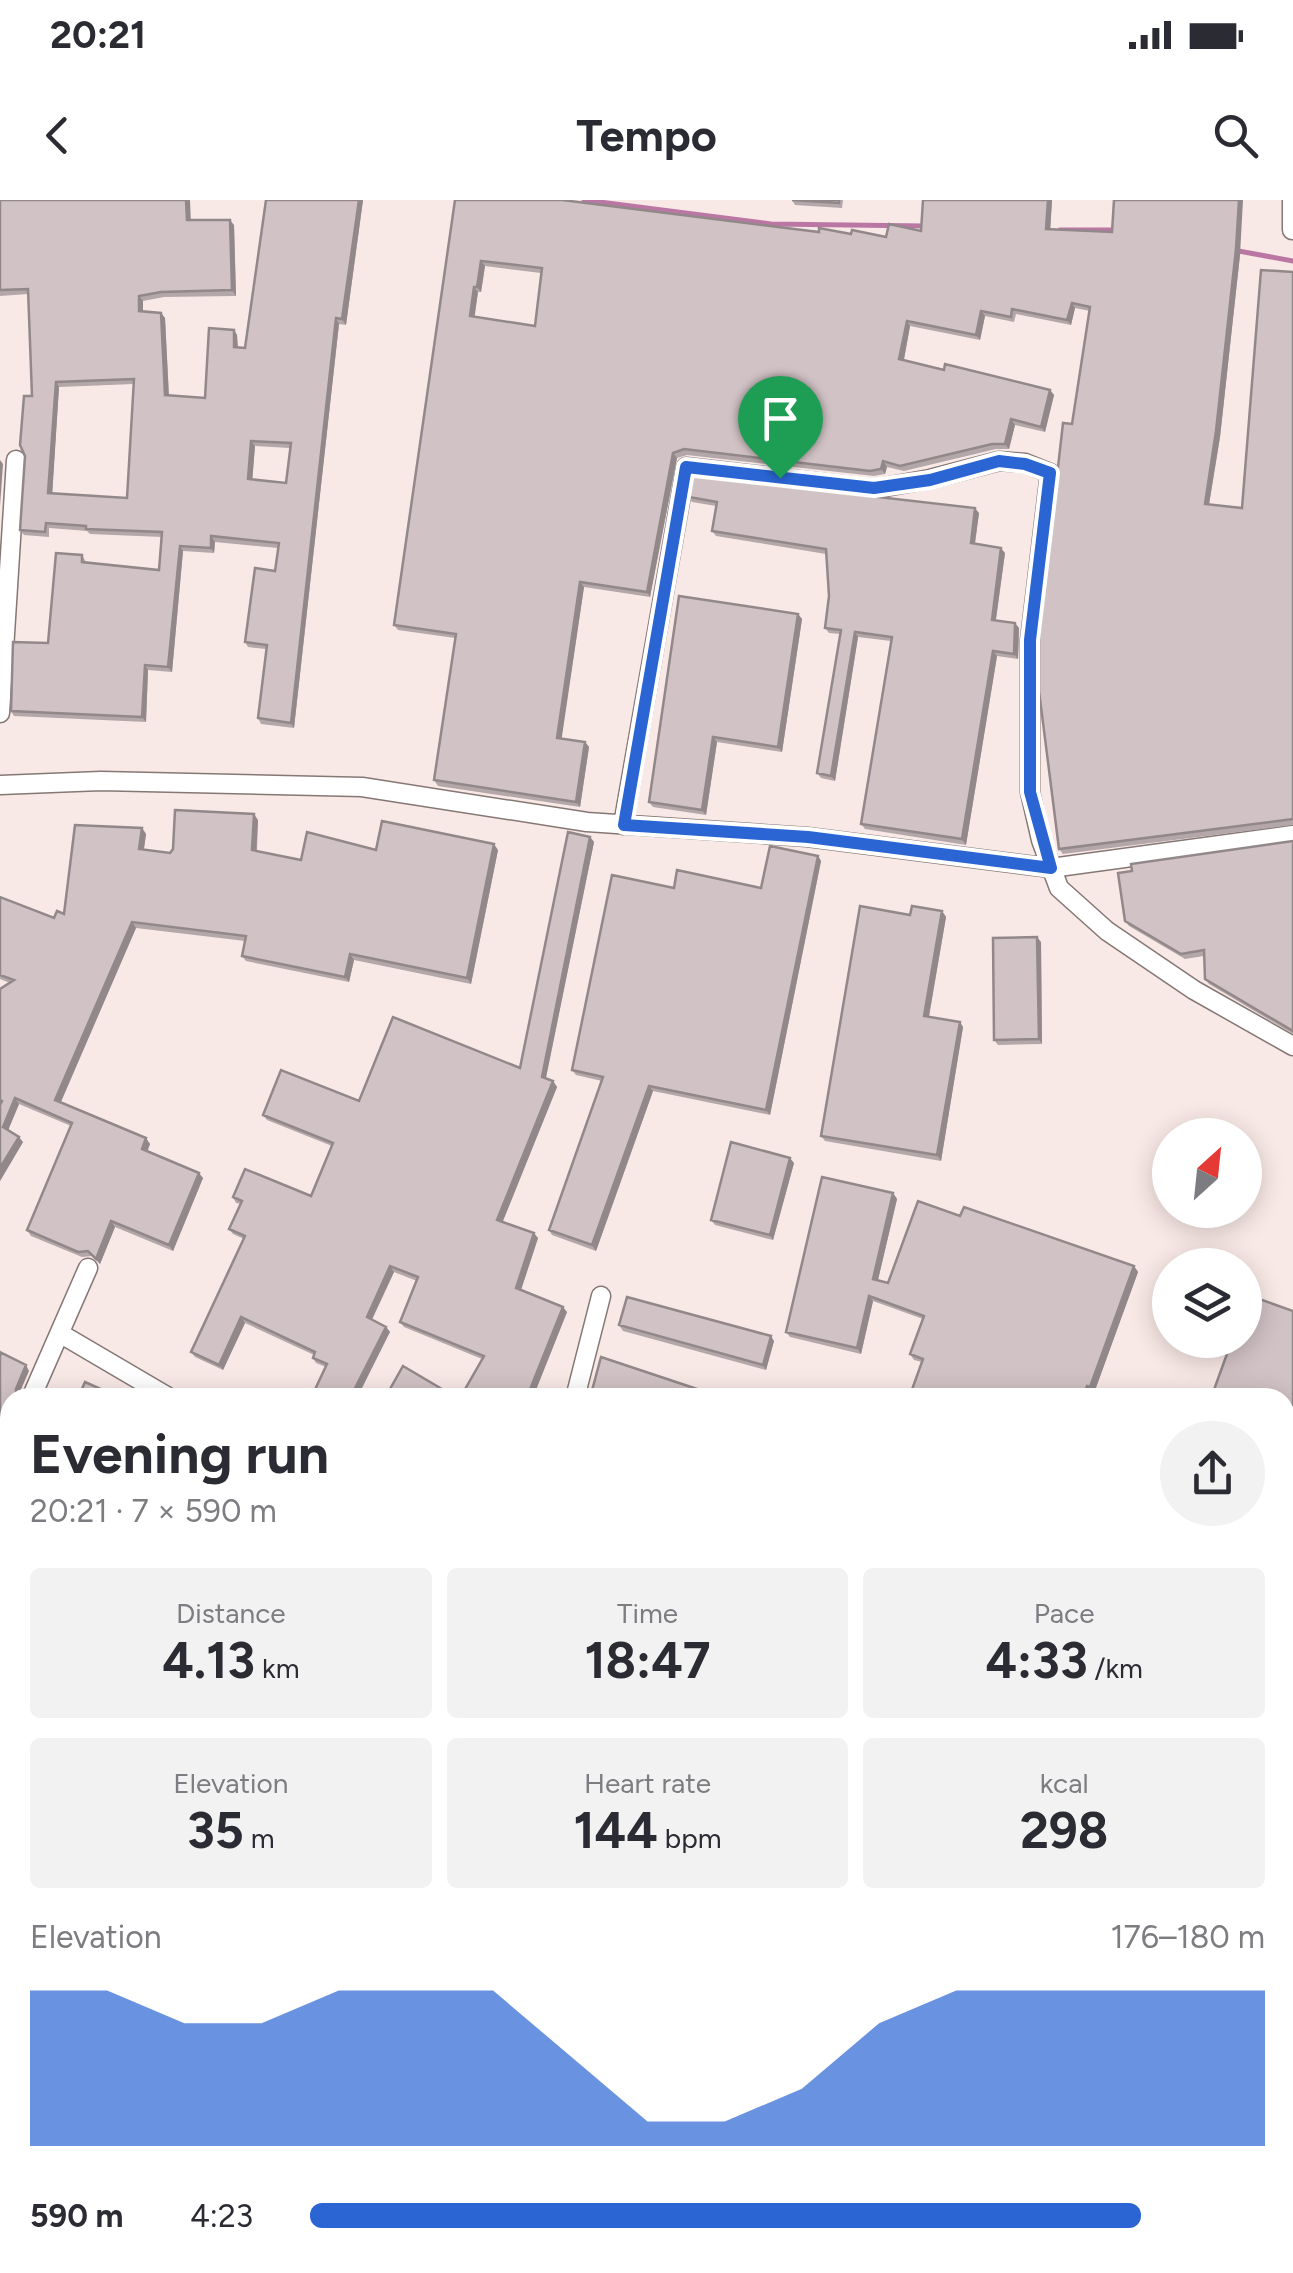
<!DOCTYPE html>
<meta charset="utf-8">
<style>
:root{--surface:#fff;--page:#f2f2f3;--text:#2b2b33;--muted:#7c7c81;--accent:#2a65d3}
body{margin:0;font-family:Figtree,sans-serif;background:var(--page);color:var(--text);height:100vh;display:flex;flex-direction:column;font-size:38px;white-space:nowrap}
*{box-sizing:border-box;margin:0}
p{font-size:32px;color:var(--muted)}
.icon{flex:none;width:55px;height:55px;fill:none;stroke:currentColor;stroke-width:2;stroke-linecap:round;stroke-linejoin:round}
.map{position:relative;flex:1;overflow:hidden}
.drawer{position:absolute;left:0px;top:1188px;width:1295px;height:888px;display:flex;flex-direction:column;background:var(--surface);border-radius:30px 30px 0 0;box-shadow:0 5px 25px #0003}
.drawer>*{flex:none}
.needle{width:65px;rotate:27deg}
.tools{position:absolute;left:1152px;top:918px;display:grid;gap:20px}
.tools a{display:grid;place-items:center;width:110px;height:110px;border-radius:50%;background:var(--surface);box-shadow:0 5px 25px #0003;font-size:50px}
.pin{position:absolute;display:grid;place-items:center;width:85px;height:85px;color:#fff;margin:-102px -42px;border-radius:50% 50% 50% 0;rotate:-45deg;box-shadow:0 0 10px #0007}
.pin .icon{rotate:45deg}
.round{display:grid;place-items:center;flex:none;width:105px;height:105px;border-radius:52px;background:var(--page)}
.summary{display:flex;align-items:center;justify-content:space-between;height:170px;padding:0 30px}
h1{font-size:55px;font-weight:700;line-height:75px}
.figures{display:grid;grid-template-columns:repeat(3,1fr);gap:15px;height:170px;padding:10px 30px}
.figures div{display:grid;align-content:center;border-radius:10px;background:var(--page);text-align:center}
.figures b{font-size:50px;font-weight:700}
.figures small{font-size:28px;font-weight:400}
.figures p{font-size:28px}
.chart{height:280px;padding:20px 30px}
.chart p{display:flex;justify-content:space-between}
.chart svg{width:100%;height:180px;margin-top:10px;fill:var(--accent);opacity:.7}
ul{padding:0 30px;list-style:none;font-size:32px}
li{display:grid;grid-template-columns:160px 120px 1fr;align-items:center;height:75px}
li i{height:25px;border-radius:12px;background:var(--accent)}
.status{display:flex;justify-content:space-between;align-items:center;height:70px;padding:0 50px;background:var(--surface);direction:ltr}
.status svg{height:28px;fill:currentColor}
header{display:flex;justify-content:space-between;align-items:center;height:130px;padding:0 30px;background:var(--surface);font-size:45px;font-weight:700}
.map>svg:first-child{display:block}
</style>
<div class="status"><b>20:21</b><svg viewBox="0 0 49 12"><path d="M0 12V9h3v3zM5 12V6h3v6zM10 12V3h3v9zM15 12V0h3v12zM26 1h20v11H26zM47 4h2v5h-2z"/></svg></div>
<header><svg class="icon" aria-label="back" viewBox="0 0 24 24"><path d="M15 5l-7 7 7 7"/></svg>Tempo<svg class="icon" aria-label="search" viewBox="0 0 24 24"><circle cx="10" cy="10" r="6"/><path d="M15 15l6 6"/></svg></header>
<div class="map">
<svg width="1293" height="2073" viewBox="0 0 1293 2073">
<rect width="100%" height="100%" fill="#f9e9e6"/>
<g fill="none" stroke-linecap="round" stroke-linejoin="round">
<path stroke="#ba77a4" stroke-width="5" d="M584,0L771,24L925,26
M1060,30H1114
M1233,50L1293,61"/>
<g stroke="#857774" stroke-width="21">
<path id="street" d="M1292,0V30
M0,513L16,260
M0,585L101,581L362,587L587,622L807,637L1051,668L1293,635
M623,625L686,267L874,289L930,279L999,261L1025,263L1050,273L1030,440V592L1041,640L1059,688L1107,731L1194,790L1293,846
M61,1134L170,1198
M31,1198L88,1068
M575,1198L601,1096
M0,1264L10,1243
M1285,1567H1293
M0,1737L10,1743
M462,2065L468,2073
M964,2073L967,2065"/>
</g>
<use href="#street" stroke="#fff" stroke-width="18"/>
</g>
<path fill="#b4a7a9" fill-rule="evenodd" d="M0,0H190V20L234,25L236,96L164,97L143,101V111L161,113L165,118L169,195L205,198L234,130L237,135L238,148H245L266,0H363L346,125L339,124L294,528L261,524L258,518L266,449L248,447L245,442L275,371L278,348L215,342L214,353L183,351L172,472L148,470L146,522L14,516L11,511L48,443L82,355L86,362L159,370L162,337L90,334L87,331L49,328V337L24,335L20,330L32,196L28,94L0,96ZM134,184L127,298L52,293L59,187ZM255,246L290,248L286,283L252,279Z
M455,0L819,32L886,37L921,31L1052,0L1050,29L1240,55L1220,237L1209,305L1242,308L1293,72V625L1063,654L1059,649L1072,224L1090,111L1075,108L1071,125L1016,114L1014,122L985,116L980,140L910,126L904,160L944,170L1050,190L1054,195L1045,232L1015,225L1009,249H996L904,271L887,267L885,274L874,276L687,255L677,258L650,397L584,387L561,539L585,542L589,547L580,607L438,586L434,580L455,438L398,430L394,425ZM485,66L541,73L535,126L474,116L478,92H481Z
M792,0H843L842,8L795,5Z
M689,297L979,313L975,344L1005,353L996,420L1019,428L1018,459L997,456L966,645L865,629L861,624L891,441L858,437L835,581L821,578L817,573L840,434L829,433L825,428L829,396L826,354L716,336L712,331L716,306L692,302Z
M798,414L802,419L782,552L717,542L706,615L653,607L649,602Z
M258,620L257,651L301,660L376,650H498L471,784L354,760L349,782L246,761L242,756L245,741L136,728L61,902L150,944L147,951L203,978L173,1051L115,1027L100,1064L92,1056L82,1057L31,1036L27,1030L71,926L19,904L8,930L23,942L0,981V789L10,783L0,779V697L54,718L64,714L142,628L146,634L144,649L170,653Z
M590,637L594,642L546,878L553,881L557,887L502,1022L538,1038L521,1090L567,1112L534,1195L482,1159L404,1127L400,1122L417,1081L394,1072L372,1120L386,1127L390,1132L326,1167L316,1163L313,1158L314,1155L245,1123L223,1170L195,1157L191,1152L244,1039L233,1034L229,1029L241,1004L236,1003L233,997L311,996L332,946L267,920L263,915L359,901L520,868Z
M1293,641V834L1209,784L1205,779L1204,756L1185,759L1129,726L1125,721Z
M818,656L821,661L770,915L653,891L596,1051L552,1035L549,1030L602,881L576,875L572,870L674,688H761Z
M942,711L946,717L929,817L963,827L941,961L825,941L821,936L910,715Z
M1041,742L1042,844L998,845L994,840Z
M794,963L773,1040L715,1025L711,1020Z
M893,993L897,999L878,1080L888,1083L960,1016L1134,1066L1138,1072L1094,1193L1090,1191L1088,1198H909L922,1162L914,1160L910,1154L923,1119L873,1101L861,1154L790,1137L786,1132Z
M619,1125L774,1141L766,1170L623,1131Z
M1207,2065H1285L1293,2073H1223Z"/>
<path fill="#92888a" d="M186,0H190L191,25L187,20Z
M359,0H363L346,125L342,119Z
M1048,0H1052L1050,34L1046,29Z
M1239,0H1243L1240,55L1220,237L1208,310L1205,304Z
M230,20L234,25L236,96L232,90Z
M481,61L485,66L481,92L477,87Z
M474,87L478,92L474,121L470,116Z
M139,96L143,101V116L139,111Z
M1072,103L1075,108L1071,125L1067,120Z
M981,111L985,116L980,140L976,135Z
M161,113L165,118L169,200L165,195Z
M336,118L339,124L294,528L291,523Z
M907,121L910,126L903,164L899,159Z
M234,130L237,135L238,153L234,147Z
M56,182L59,187L52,298L48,293Z
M1050,190L1054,195L1045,232L1041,227Z
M1011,219L1015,225L1009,249L1005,244Z
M251,241L255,246L252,284L248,279Z
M673,253L677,258L650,397L647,392Z
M0,260L3,264L0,306Z
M883,261L887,267L885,274L881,269Z
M975,308L979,313L974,349L971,343Z
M211,336L215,342L214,353L211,348Z
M180,346L183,351L172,472L168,467Z
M1001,348L1005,353L995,425L992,420Z
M580,382L584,387L561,543L557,538Z
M798,414L802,419L782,552L778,547Z
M1015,423L1019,428L1018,459L1014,454Z
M855,432L858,437L835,581L831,576Z
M993,451L997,456L966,645L962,639Z
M145,465L148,470L146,522L142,517Z
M713,537L717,542L706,615L702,610Z
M585,542L589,547L580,607L576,602Z
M254,614L258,620L256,656L252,650Z
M142,628L146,634L143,655L139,649Z
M590,637L594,642L545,882L542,877Z
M494,644L498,650L471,784L467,778Z
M818,656L821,661L770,915L766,910Z
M942,711L946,717L928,821L924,816Z
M132,722L136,728L59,906L55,900Z
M1037,737L1041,742L1042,844L1039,839Z
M350,754L354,760L349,782L345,777Z
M960,822L963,827L941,961L937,955Z
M553,881L557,887L501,1026L497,1020Z
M649,886L653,891L596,1051L592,1045Z
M15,898L19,904L7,933L3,927Z
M19,937L23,942L0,981V968Z
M146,938L150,944L146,955L142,949Z
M790,958L794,963L773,1040L770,1035Z
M199,973L203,978L173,1051L169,1045Z
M893,993L897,999L877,1084L873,1079Z
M111,1021L115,1027L100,1064L96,1059Z
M534,1033L538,1038L520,1093L516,1088Z
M390,1066L394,1072L370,1123L367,1117Z
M1134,1066L1138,1072L1094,1193L1090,1187Z
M869,1096L873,1101L861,1154L857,1148Z
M563,1107L567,1112L533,1197L529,1192Z
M241,1117L245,1123L223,1170L219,1165Z
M386,1127L390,1132L357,1198H350Z
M771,1136L774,1141L766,1170L763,1165Z
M26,1165L29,1171L19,1194L20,1198H16V1189Z
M1087,1186L1090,1191L1088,1198H1082Z
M10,1211V1223L6,1232L2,1226Z
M2,1447L5,1452L0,1464V1450Z
M1293,1585V1598L1285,1618V1604Z
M10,1908V1920L0,1939V1927Z
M137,2065H143L139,2073H132Z
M1196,2065H1202L1199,2073H1194Z"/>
<path fill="#d1c2c5" stroke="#92888a" stroke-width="2.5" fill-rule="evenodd" d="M0,0H186L187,20H230L232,90L161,92L139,96V111L161,113L165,195L205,198L209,128L234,130V147L245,148L266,0H359L342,119L336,118L291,523L258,518L267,445L245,442L255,368L275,371L279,343L211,336V348L180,346L168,467L145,465L142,517L11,511L13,442L48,443L56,353L82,355V362L159,370L162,332L86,329V326L46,323L45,332L20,330L25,256L20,245L24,196H32L28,89L0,90ZM134,179L127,298L48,293L56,182ZM251,241L291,243L286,283L248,279Z
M455,0H562L819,32V28L851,34L852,30L886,37L889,24L921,31L923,0H1048L1046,29L1112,32L1114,0H1239L1236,49L1216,231L1205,304L1242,308L1261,70L1293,72V619L1059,649L1039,491V436L1063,223L1072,224L1090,107L1072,103L1067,120L1012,109L1011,117L981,111L976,135L907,121L899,159L944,170L945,164L1050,190L1041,227L1011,219L1005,244H992L900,266L883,261L881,269L870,271L684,249L673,253L647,392L580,382L557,538L585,542L576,602L434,580L456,434L394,425ZM481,61L542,68L535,126L470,116L474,87H477Z
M792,0H839V3Z
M693,276L975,308L971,343L1001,348L992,420L1015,423L1014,454L993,451L962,639L861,624L892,437L855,432L831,576L817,573L841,430L825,428L829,396L826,349L712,331L717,302L689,297Z
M679,396L798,414L778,547L713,537L702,610L649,602Z
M175,610L254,614L252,650L301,660L307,632L376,650L382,621L494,644L467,778L350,754L345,777L242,756L246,736L132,722L55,900L146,938L142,949L199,973L169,1045L111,1021L96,1059L88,1051L78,1052L27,1030L72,923L15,898L3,927L19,937L0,968V905L2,901L0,900V789L14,780L0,775V697L54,718L57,711L64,714L75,625L142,628L139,649L170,653L173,649Z
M568,632L590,637L542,877L553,881L497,1020L534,1033L516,1088L563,1107L529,1192L538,1198H460L484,1156L400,1122L418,1077L390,1066L367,1117L386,1127L350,1198H311L327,1164L313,1158L315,1152L241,1117L219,1165L191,1152L245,1036L229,1029L242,1001L233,997L245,969L311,996L333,943L263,915L281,870L359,901L393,817L520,868Z
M1293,641V831L1205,779L1204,750L1181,754L1125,721L1118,673L1132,671L1131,664Z
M770,646L818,656L766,910L649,886L592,1045L549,1030L603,877L572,870L612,675L674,688L677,670L761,688Z
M860,706L910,715L912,706L942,711L924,816L960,822L937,955L821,936Z
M1037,737L1039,839L994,840L993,738Z
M731,942L790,958L770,1035L711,1020Z
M822,977L893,993L873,1079L888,1083L918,1001L960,1016L964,1007L1134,1066L1090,1187L1087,1186L1082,1198H909L923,1159L910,1154L924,1116L869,1096L857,1148L786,1132Z
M1248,1095L1293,1111V1545L1285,1543V1198H1211L1232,1140H1245V1104Z
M627,1097L771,1136L763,1165L619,1125Z
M0,1152L26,1165L16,1189V1198H10V1211L0,1228Z
M601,1157L724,1198H590Z
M403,1166L457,1198H385Z
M85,1182L112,1194L110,1198H78Z
M10,1280V1450L2,1447L0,1450V1303Z
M0,1527L10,1532V1653L0,1648Z
M1285,1582L1293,1585L1285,1604Z
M1285,1619L1293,1622V1771L1285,1768Z
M3,1763L10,1767V1908L0,1927V1768Z
M1293,1810V2073H1229L1214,2065H1285V1827Z
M37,2065H137L132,2073H49Z
M204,2065H411L421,2073H199Z
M560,2065H949L950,2073H557Z
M1076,2065H1115L1122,2067V2065H1196L1194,2073H1074Z"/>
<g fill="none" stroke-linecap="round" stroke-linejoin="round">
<g stroke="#fff" stroke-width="20">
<path id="route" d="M999,261L1025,264L1050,273L1030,440V592L1051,668L808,637L624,625L686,267L874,288L930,280Z"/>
</g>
<use href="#route" stroke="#2a65d3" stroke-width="12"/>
</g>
</svg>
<div class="tools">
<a><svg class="needle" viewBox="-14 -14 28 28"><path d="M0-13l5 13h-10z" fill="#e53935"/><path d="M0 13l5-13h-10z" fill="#7c7c81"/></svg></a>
<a><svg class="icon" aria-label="layers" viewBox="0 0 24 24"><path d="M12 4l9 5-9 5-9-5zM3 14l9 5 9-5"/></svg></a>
</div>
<div class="pin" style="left:780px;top:278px;background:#1e9e55"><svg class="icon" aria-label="arrive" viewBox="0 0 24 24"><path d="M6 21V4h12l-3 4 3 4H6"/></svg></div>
<section class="drawer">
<div class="summary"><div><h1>Evening run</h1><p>20:21 · 7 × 590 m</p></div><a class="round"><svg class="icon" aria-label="share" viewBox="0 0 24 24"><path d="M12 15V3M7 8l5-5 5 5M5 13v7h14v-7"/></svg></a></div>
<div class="figures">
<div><p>Distance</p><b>4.13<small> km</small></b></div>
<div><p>Time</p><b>18:47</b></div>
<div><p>Pace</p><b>4:33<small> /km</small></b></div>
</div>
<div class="figures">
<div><p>Elevation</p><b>35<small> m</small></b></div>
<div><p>Heart rate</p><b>144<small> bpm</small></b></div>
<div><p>kcal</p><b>298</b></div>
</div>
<div class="chart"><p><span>Elevation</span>176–180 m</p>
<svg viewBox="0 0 160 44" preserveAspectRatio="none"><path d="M0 44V6L10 6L20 14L30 14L40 6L50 6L60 6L70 22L80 38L90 38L100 30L110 14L120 6L130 6L140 6L150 6L160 6V44z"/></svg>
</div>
<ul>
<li><b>590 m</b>4:23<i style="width:87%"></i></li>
</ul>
</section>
</div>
